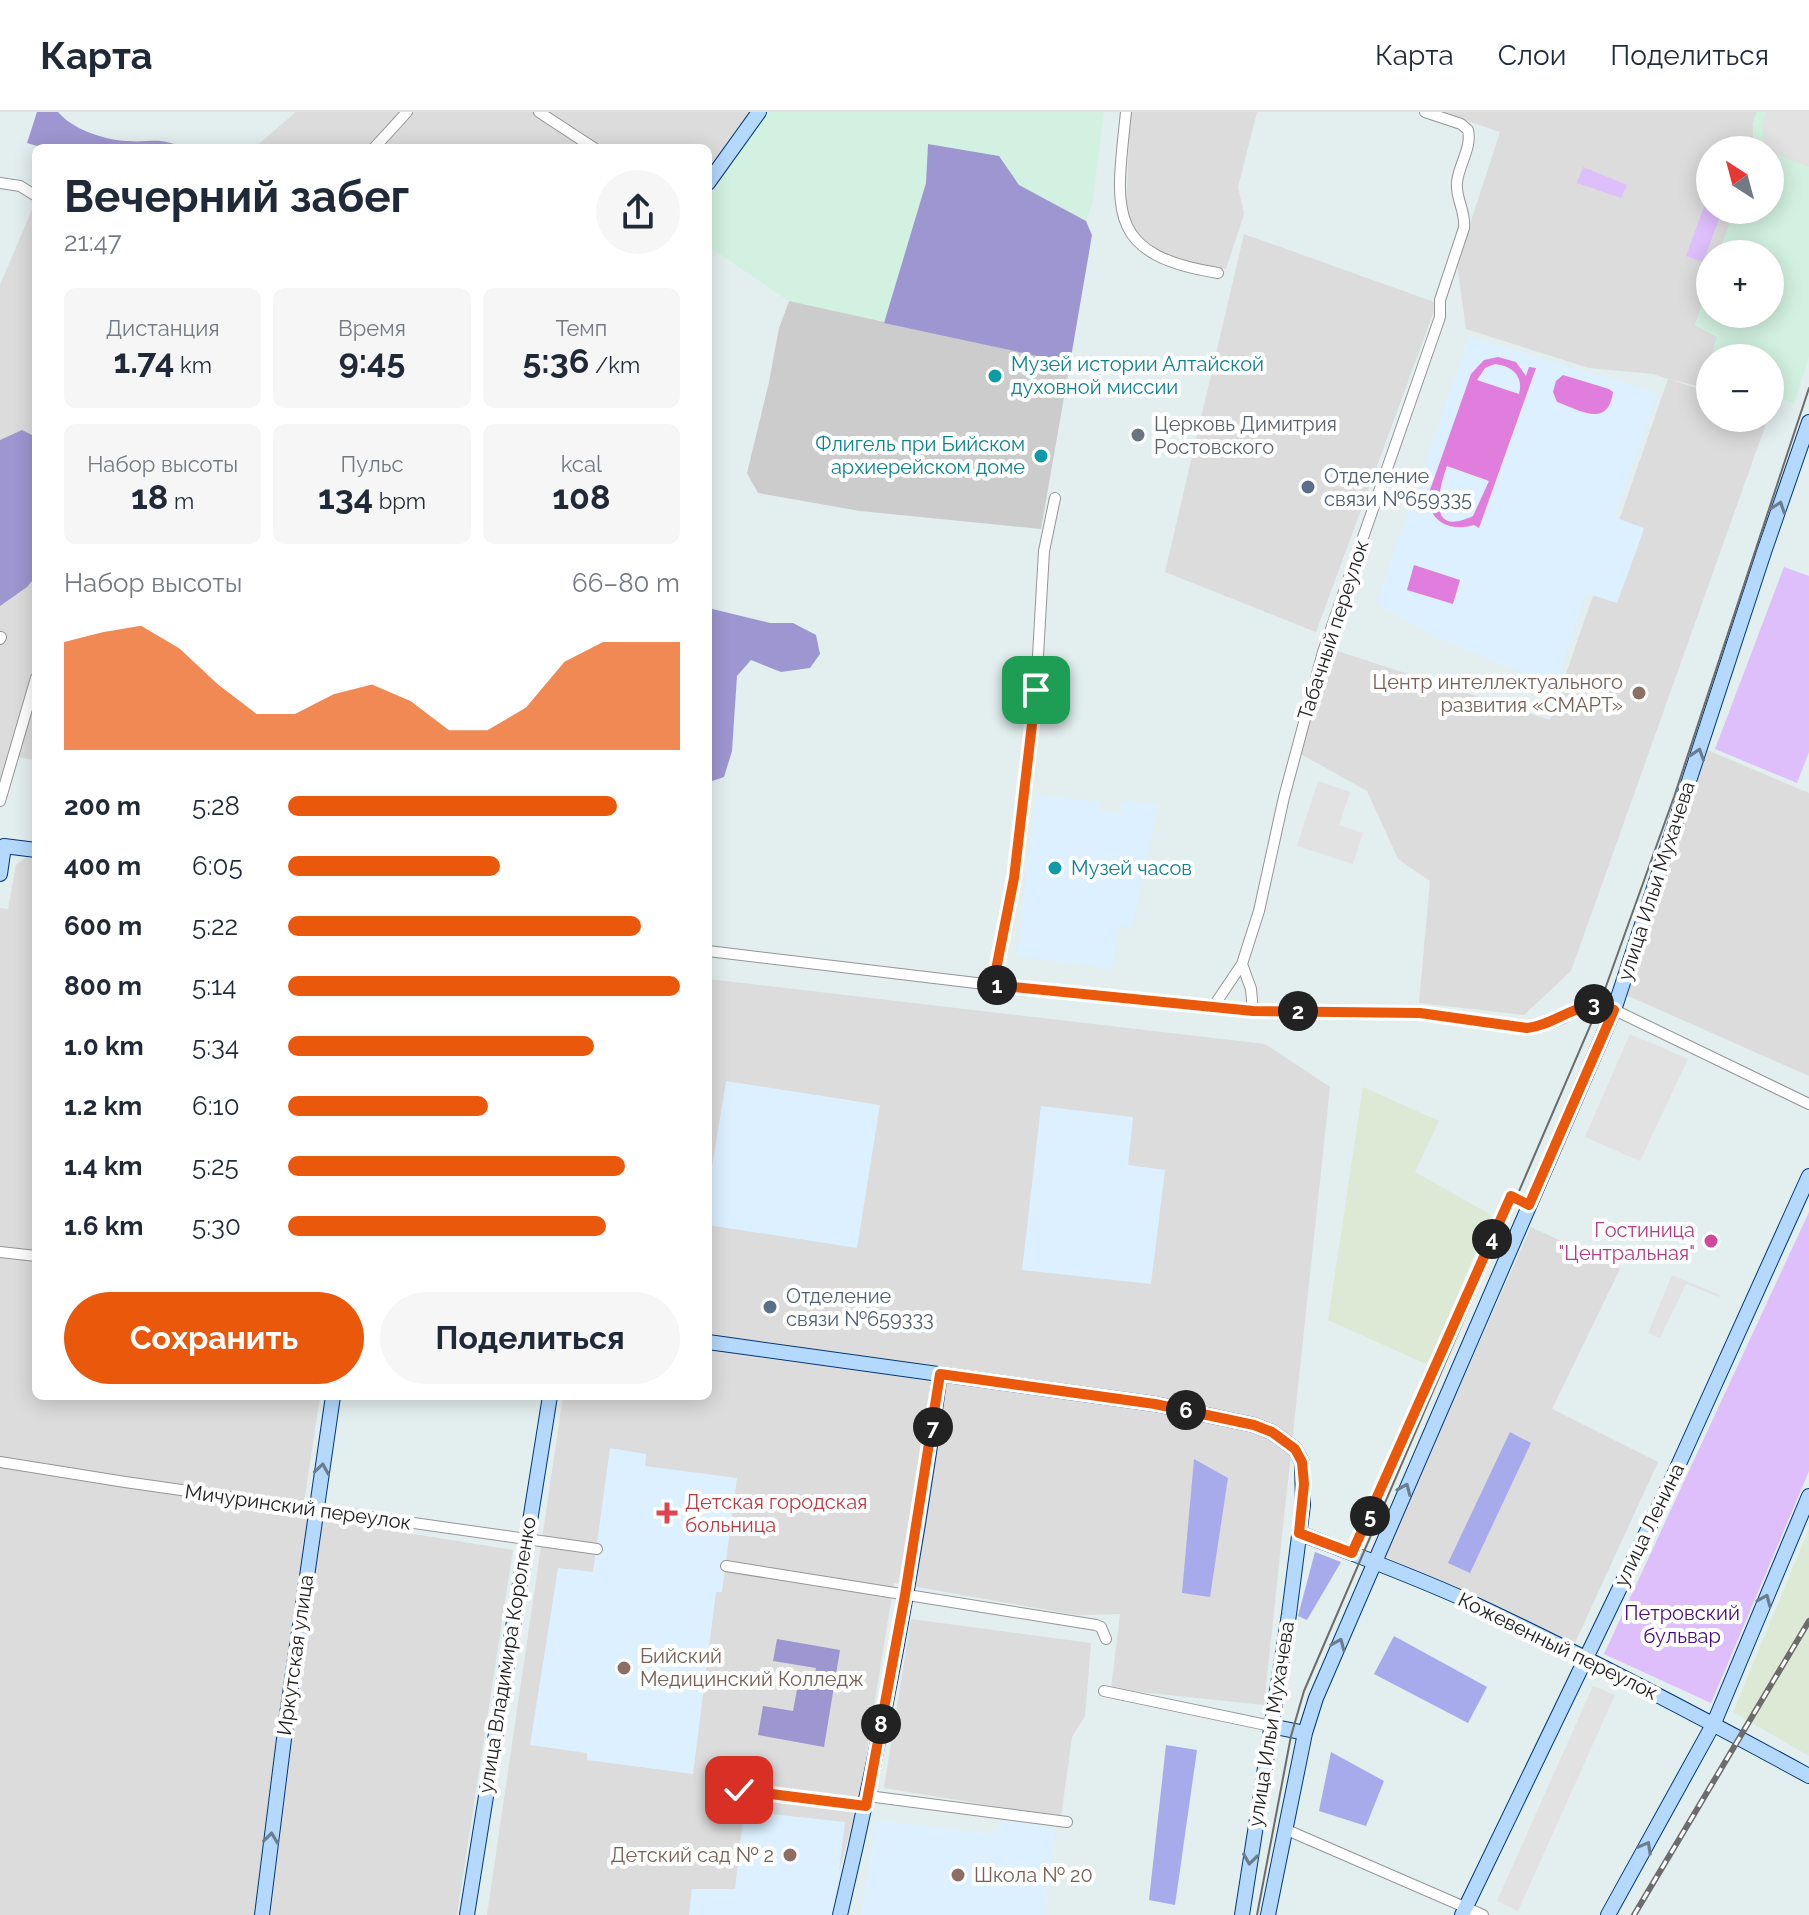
<!DOCTYPE html>
<html lang="ru">
<meta charset="utf-8">
<style>
:root{--surface:#fff;--page:#f6f6f7;--text:#1f2937;--muted:#747a83;--line:#e0e1e3;--accent:#ea580c}
body{margin:0;font-family:Raleway,sans-serif;background:var(--page);color:var(--text);height:100vh;display:flex;flex-direction:column;font-size:30px;white-space:nowrap}
*{box-sizing:border-box;margin:0}
p{font-size:26px;color:var(--muted)}
.icon{flex:none;width:44px;height:44px;fill:none;stroke:currentColor;stroke-width:2;stroke-linecap:round;stroke-linejoin:round}
.map{position:relative;flex:1;overflow:hidden}
.details{position:absolute;left:32px;top:32px;width:680px;height:1256px;display:flex;flex-direction:column;background:var(--surface);border-radius:12px;box-shadow:0 4px 20px #0003}
.details>*{flex:none}
.needle{width:52px;rotate:324deg}
.controls{position:absolute;left:1696px;top:24px;display:grid;gap:16px}
.controls a{display:grid;place-items:center;width:88px;height:88px;border-radius:50%;background:var(--surface);box-shadow:0 4px 20px #0003;font-size:40px}
.pin{position:absolute;display:grid;place-items:center;width:68px;height:68px;color:#fff;margin:-34px;border-radius:16px;box-shadow:0 4px 12px #0006}
.km{position:absolute;width:40px;height:40px;margin:-20px;border-radius:50%;background:#222;color:#fff;font-size:22px;line-height:40px;text-align:center}
.round{display:grid;place-items:center;flex:none;width:84px;height:84px;border-radius:42px;background:var(--page)}
.overview{display:flex;align-items:center;justify-content:space-between;height:136px;padding:0 32px}
h1{font-size:44px;font-weight:700;line-height:60px}
.stats{display:grid;grid-template-columns:repeat(3,1fr);gap:12px;height:136px;padding:8px 32px}
.stats div{display:grid;align-content:center;border-radius:12px;background:var(--page);text-align:center}
.stats b{font-size:34px;font-weight:700}
.stats small{font-size:22px;font-weight:400}
.stats p{font-size:22px}
.chart{height:224px;padding:16px 32px}
.chart p{display:flex;justify-content:space-between}
.chart svg{width:100%;height:144px;margin-top:8px;fill:var(--accent);opacity:.7}
.action{display:flex;gap:16px;margin-top:auto;padding:16px 32px}
.action a{flex:1;height:92px;border-radius:48px;background:var(--accent);color:#fff;font-size:32px;font-weight:700;line-height:92px;text-align:center}
.action a+a{background:var(--page);color:var(--text)}
ul{padding:0 32px;list-style:none;font-size:26px}
li{display:grid;grid-template-columns:128px 96px 1fr;align-items:center;height:60px}
li i{height:20px;border-radius:10px;background:var(--accent)}
header{display:flex;align-items:center;gap:48px;box-sizing:border-box;height:112px;padding:0 40px;background:var(--surface);border-bottom:2px solid var(--line)}
header strong{font-size:38px}
nav{display:flex;gap:44px;margin-inline-start:auto;font-size:28px}
.map>svg:first-child{display:block}
</style>
<header>
<strong>Карта</strong>
<nav><a>Карта</a><a>Слои</a><a>Поделиться</a></nav>
</header>
<div class="map">
<svg width="1809" height="1803" viewBox="0 0 1809 1803">
<rect width="100%" height="100%" fill="#e3eeef"/>
<path fill="#dbdcdb" d="M296,0H750L708,59V36H254Z
M1130,0H1257L1238,75L1244,102L1226,157L1180,151L1138,130L1126,101Z
M1442,0H1757L1753,12V38H1710V98H1734L1719,142H1710V168L1695,213L1717,225L1702,275L1669,267L1710,281V306H1768L1571,859L1524,903L1419,891L1430,769L1398,747L1367,679L1299,641L1328,536L1550,608L1668,267L1653,262L1589,256L1466,217L1457,152L1500,20Z
M36,88V325L22,318L0,328V173Z
M1244,122L1437,191L1316,520L1165,460Z
M36,442V648L11,644L0,678V476Z
M1705,637L1809,681V964L1626,883Z
M29,743L36,744V1284H320L302,1404L513,1438L457,1803H0V796L8,797L16,753Z
M708,867L1265,932L1330,975L1264,1593L1111,1577L1120,1502L1076,1503L894,1471L859,1687L827,1803H487L563,1284H708Z
M1531,1115L1620,1157L1552,1297L1658,1350L1574,1533L1384,1444Z
M911,1507L1091,1531L1085,1604L1072,1625L1061,1705L884,1676Z"/>
<path fill="#d2f1e0" d="M768,0H1104L1092,92L1086,109L1019,73L999,44L928,32L926,71L884,211L789,189L708,134V87Z
M1757,0H1809V245L1794,292L1770,281V246H1711L1717,225L1695,213L1710,168V202H1770V142H1719L1734,98H1770V38H1753V12Z"/>
<path fill="#dce9d5" d="M1363,975L1439,1009L1415,1060L1491,1103L1428,1253L1328,1208Z
M1809,1417V1644L1733,1600Z"/>
<path fill="#dcf0ff" d="M1469,225L1658,281L1614,405L1644,416L1639,431L1617,491L1586,481L1555,574L1440,527L1376,492Z
M1036,683L1100,690V699L1120,702L1122,689L1158,693L1132,815L1118,814L1112,857L1017,844Z
M726,969L880,993L857,1136L708,1113V1079Z
M1041,994L1133,1005L1128,1053L1165,1058L1151,1172L1022,1158Z
M610,1336L646,1342L645,1354L737,1366L722,1480H716L693,1662L587,1648V1641L530,1633L558,1456L593,1460Z
M744,1699L845,1710L834,1803H689L692,1777H735Z
M876,1708L993,1722L1005,1708L1056,1715L1043,1803H861Z"/>
<path fill="#ccc" d="M789,189L1070,251L1041,417L860,399L758,381L747,361L769,270L779,216Z"/>
<path fill="#a7abec" d="M1510,1320L1531,1331L1470,1461L1448,1451Z
M1194,1347L1228,1366L1210,1485L1182,1481Z
M1315,1440L1341,1450L1307,1508L1298,1504Z
M1394,1524L1487,1575L1468,1611L1374,1562Z
M1166,1633L1197,1638L1175,1793L1149,1788Z
M1331,1640L1384,1669L1366,1714L1319,1699Z"/>
<path fill="#9e96d0" d="M37,0H58C72,17 104,28 127,29C151,31 159,24 183,36H44L27,31Z
M928,32L999,44L1019,73L1086,109L1092,123L1070,251L884,211L926,71Z
M22,318L36,325V464L27,475L0,494V328Z
M708,496L770,511H793L816,523L820,542L810,556L781,560L751,548L737,564L732,639L724,665L709,670Z
M777,1527L840,1538L824,1635L758,1623L763,1594L793,1599L798,1572L813,1573L816,1556L773,1549Z"/>
<path fill="#debefb" d="M1583,55L1627,73L1621,86L1577,71Z
M1705,92L1710,94V98L1722,99L1703,150L1686,144Z
M1784,455L1809,464V640L1797,671L1715,637Z
M1809,1100V1359L1711,1591L1604,1542Z"/>
<path fill="#e17edd" fill-rule="evenodd" d="M1498,245L1516,250L1526,264L1529,255L1536,256L1479,416L1474,413C1448,421 1424,407 1430,378L1471,262L1484,248ZM1495,252C1512,254 1524,264 1519,282L1477,268L1485,256ZM1447,354L1489,369L1473,404C1427,426 1438,379 1447,354Z
M1563,263L1609,277L1613,280C1608,317 1580,298 1557,290L1553,280L1556,269Z
M1414,453L1460,468L1453,492L1407,478Z"/>
<path fill="#e2e2e2" d="M1766,0H1809V55L1765,38L1762,12Z
M1318,669L1350,680L1339,713L1363,721L1353,752L1297,734Z
M1630,922L1688,947L1640,1049L1585,1025Z
M1672,1163L1720,1183L1719,1185L1686,1172L1660,1226L1648,1221Z
M1593,1574L1615,1583L1518,1799L1497,1789Z"/>
<g fill="none" stroke-linecap="round" stroke-linejoin="round">
<g stroke="#959595" stroke-width="12">
<path id="street" d="M539,0L594,36
M1126,0C1116,97 1104,143 1218,161
M374,36L407,0
M0,71L20,74L36,84
M0,527L1,525
M0,689L36,566
M708,839L993,873L1253,899L1420,901L1527,916L1541,915L1563,906L1579,895L1600,891L1809,992
M1242,852L1259,799L1284,685L1323,540L1440,205V188L1464,116C1466,99 1455,86 1457,70C1459,52 1472,36 1468,18L1461,12L1425,0
M993,873L1014,766L1036,578L1044,439L1055,386
M1213,895L1242,852L1251,877L1253,899
M0,1140L36,1144
M0,1350L125,1370L597,1437
M1352,1441L1511,1084L1529,1093
M726,1454L1096,1513L1101,1515L1106,1527
M1104,1579L1271,1614
M739,1678L866,1694
M868,1684L1067,1710
M1287,1718L1483,1803"/>
</g>
<g stroke="#013779" stroke-width="16">
<path id="secondary" d="M708,71L759,0
M0,762L4,734L36,738
M708,1230L1155,1292L1254,1313L1272,1320L1295,1337L1302,1350L1303,1393L1289,1502L1242,1803
M1299,1421C1356,1443 1413,1464 1468,1489C1584,1543 1697,1603 1809,1664
M1271,1614L1305,1621
M262,1803L287,1603L333,1284
M467,1803L550,1284
M840,1803C882,1625 916,1444 940,1262
M1268,1803L1305,1621L1316,1586L1614,898L1764,440L1809,310
M1462,1803L1668,1376L1809,1064
M1608,1803L1714,1611L1809,1384"/>
</g>
<use href="#street" stroke="#fff" stroke-width="10"/>
<use href="#secondary" stroke="#b5d9fc" stroke-width="14"/>
<path stroke="#6c6c6c" stroke-width="2" d="M1257,1803L1291,1624L1304,1579L1600,891L1674,685L1809,276"/>
<g stroke="#6c6c6c" stroke-width="6">
<path id="rail" d="M1634,1803L1809,1509"/>
</g>
<use href="#rail" stroke="#fff" stroke-width="3" stroke-dasharray="9" stroke-linecap="butt"/>
</g>
<defs><path id="oneway-chevron" d="M-2-3.5L2.5 0L-2 3.5" fill="none" stroke-width="1.6" stroke-linecap="round" stroke-linejoin="round" transform="scale(2)"/></defs>
<g stroke="#6a7c8d">
<use href="#oneway-chevron" transform="translate(1779 395) rotate(-71)"/>
<use href="#oneway-chevron" transform="translate(1698 642) rotate(-72)"/>
<use href="#oneway-chevron" transform="translate(322 1357) rotate(-81)"/>
<use href="#oneway-chevron" transform="translate(1405 1377) rotate(-67)"/>
<use href="#oneway-chevron" transform="translate(1765 1488) rotate(-67)"/>
<use href="#oneway-chevron" transform="translate(1339 1532) rotate(-67)"/>
<use href="#oneway-chevron" transform="translate(271 1726) rotate(-83)"/>
<use href="#oneway-chevron" transform="translate(1646 1735) rotate(-61)"/>
<use href="#oneway-chevron" transform="translate(1250 1747) rotate(98)"/>
</g>
<g fill="none" stroke-linecap="round" stroke-linejoin="round">
<g stroke="#fff" stroke-width="16">
<path id="route" d="M739,1678L866,1694L905,1483L940,1262L1155,1292L1254,1313L1272,1320L1295,1337L1302,1350L1304,1372L1299,1421L1352,1441L1511,1084L1529,1093L1614,898C1582,882 1559,913 1527,916L1420,901L1253,899L993,873L1014,766L1036,578"/>
</g>
<use href="#route" stroke="#ea580c" stroke-width="10"/>
</g>
<g fill="#0f9aa8" stroke="#fff" stroke-width="3">
<circle cx="995" cy="264" r="8"/>
<circle cx="1041" cy="344" r="8"/>
<circle cx="1055" cy="756" r="8"/>
</g>
<circle fill="#6b7280" stroke="#fff" stroke-width="3" cx="1138" cy="323" r="8"/>
<g fill="#5c6f8a" stroke="#fff" stroke-width="3">
<circle cx="1308" cy="375" r="8"/>
<circle cx="770" cy="1195" r="8"/>
</g>
<g fill="#8d6e63" stroke="#fff" stroke-width="3">
<circle cx="1639" cy="581" r="8"/>
<circle cx="624" cy="1556" r="8"/>
<circle cx="790" cy="1743" r="8"/>
<circle cx="958" cy="1763" r="8"/>
</g>
<circle fill="#d1479c" stroke="#fff" stroke-width="3" cx="1711" cy="1129" r="8"/>
<path fill="#e0444e" stroke="#fff" stroke-width="3" d="M663 1389h8v8h8v8h-8v8h-8v-8h-8v-8h8z"/>
<g text-anchor="middle" dominant-baseline="central" stroke-width="8" stroke-linejoin="round" paint-order="stroke">
<g font-size="20" fill="#0d838f" stroke="#fff" text-anchor="start">
<text x="1011" y="252">Музей истории Алтайской<tspan x="1011" dy="23">духовной миссии</tspan></text>
<text x="1025" y="332" text-anchor="end">Флигель при Бийском<tspan x="1025" dy="23">архиерейском доме</tspan></text>
<text x="1071" y="756">Музей часов</text>
</g>
<g font-size="20" fill="#5b616d" stroke="#fff" text-anchor="start">
<text x="1154" y="312">Церковь Димитрия<tspan x="1154" dy="23">Ростовского</tspan></text>
</g>
<g font-size="20" fill="#4e5e75" stroke="#fff" text-anchor="start">
<text x="1324" y="364">Отделение<tspan x="1324" dy="23">связи №659335</tspan></text>
<text x="786" y="1184">Отделение<tspan x="786" dy="23">связи №659333</tspan></text>
</g>
<g font-size="20" fill="#1e1e1e" stroke="#fff">
<text transform="translate(1333 518) rotate(-72)">Табачный переулок</text>
<text transform="translate(1656 769) rotate(-72)">улица Ильи Мухачева</text>
<text transform="translate(298 1395) rotate(8)">Мичуринский переулок</text>
<text transform="translate(1649 1413) rotate(-64)">улица Ленина</text>
<text transform="translate(1558 1534) rotate(26)">Кожевенный переулок</text>
<text transform="translate(295 1543) rotate(-82)">Иркутская улица</text>
<text transform="translate(507 1543) rotate(-81)">улица Владимира Короленко</text>
<text transform="translate(1271 1612) rotate(-81)">улица Ильи Мухачева</text>
</g>
<g font-size="20" fill="#785e54" stroke="#fff" text-anchor="end">
<text x="1623" y="570">Центр интеллектуального<tspan x="1623" dy="23">развития «СМАРТ»</tspan></text>
<text x="640" y="1544" text-anchor="start">Бийский<tspan x="640" dy="23">Медицинский Колледж</tspan></text>
<text x="774" y="1743">Детский сад № 2</text>
<text x="974" y="1763" text-anchor="start">Школа № 20</text>
</g>
<g font-size="20" fill="#b23c85" stroke="#fff" text-anchor="end">
<text x="1695" y="1118">Гостиница<tspan x="1695" dy="23">"Центральная"</tspan></text>
</g>
<g font-size="20" fill="#be3a42" stroke="#fff" text-anchor="start">
<text x="685" y="1390">Детская городская<tspan x="685" dy="23">больница</tspan></text>
</g>
<g font-size="20" fill="#460780" stroke="#fff">
<text x="1682" y="1501">Петровский<tspan x="1682" dy="23">бульвар</tspan></text>
</g>
</g>
</svg>
<div class="controls">
<a><svg class="needle" viewBox="-14 -14 28 28"><path d="M0-13l5 13h-10z" fill="#e53935"/><path d="M0 13l5-13h-10z" fill="#747a83"/></svg></a>
<a>+</a>
<a>−</a>
</div>
<div class="pin" style="left:1036px;top:578px;background:#1e9e55"><svg class="icon" aria-label="arrive" viewBox="0 0 24 24"><path d="M6 21V4h12l-3 4 3 4H6"/></svg></div>
<div class="pin" style="left:739px;top:1678px;background:#d93025"><svg class="icon" aria-label="check" viewBox="0 0 24 24"><path d="M5 12l5 5 9-10"/></svg></div>
<b class="km" style="left:997px;top:873px">1</b>
<b class="km" style="left:1298px;top:899px">2</b>
<b class="km" style="left:1594px;top:892px">3</b>
<b class="km" style="left:1492px;top:1127px">4</b>
<b class="km" style="left:1370px;top:1404px">5</b>
<b class="km" style="left:1186px;top:1298px">6</b>
<b class="km" style="left:933px;top:1315px">7</b>
<b class="km" style="left:881px;top:1612px">8</b>
<section class="details">
<div class="overview"><div><h1>Вечерний забег</h1><p>21:47</p></div><a class="round"><svg class="icon" aria-label="share" viewBox="0 0 24 24"><path d="M12 15V3M7 8l5-5 5 5M5 13v7h14v-7"/></svg></a></div>
<div class="stats">
<div><p>Дистанция</p><b>1.74<small> km</small></b></div>
<div><p>Время</p><b>9:45</b></div>
<div><p>Темп</p><b>5:36<small> /km</small></b></div>
</div>
<div class="stats">
<div><p>Набор высоты</p><b>18<small> m</small></b></div>
<div><p>Пульс</p><b>134<small> bpm</small></b></div>
<div><p>kcal</p><b>108</b></div>
</div>
<div class="chart"><p><span>Набор высоты</span>66–80 m</p>
<svg viewBox="0 0 160 44" preserveAspectRatio="none"><path d="M0 44V11L10 8L20 6L30 13L40 24L50 33L60 33L70 27L80 24L90 29L100 38L110 38L120 31L130 17L140 11L150 11L160 11V44z"/></svg>
</div>
<ul>
<li><b>200 m</b>5:28<i style="width:84%"></i></li>
<li><b>400 m</b>6:05<i style="width:54%"></i></li>
<li><b>600 m</b>5:22<i style="width:90%"></i></li>
<li><b>800 m</b>5:14<i style="width:100%"></i></li>
<li><b>1.0 km</b>5:34<i style="width:78%"></i></li>
<li><b>1.2 km</b>6:10<i style="width:51%"></i></li>
<li><b>1.4 km</b>5:25<i style="width:86%"></i></li>
<li><b>1.6 km</b>5:30<i style="width:81%"></i></li>
</ul>
<div class="action"><a>Сохранить</a><a>Поделиться</a></div>
</section>
</div>
